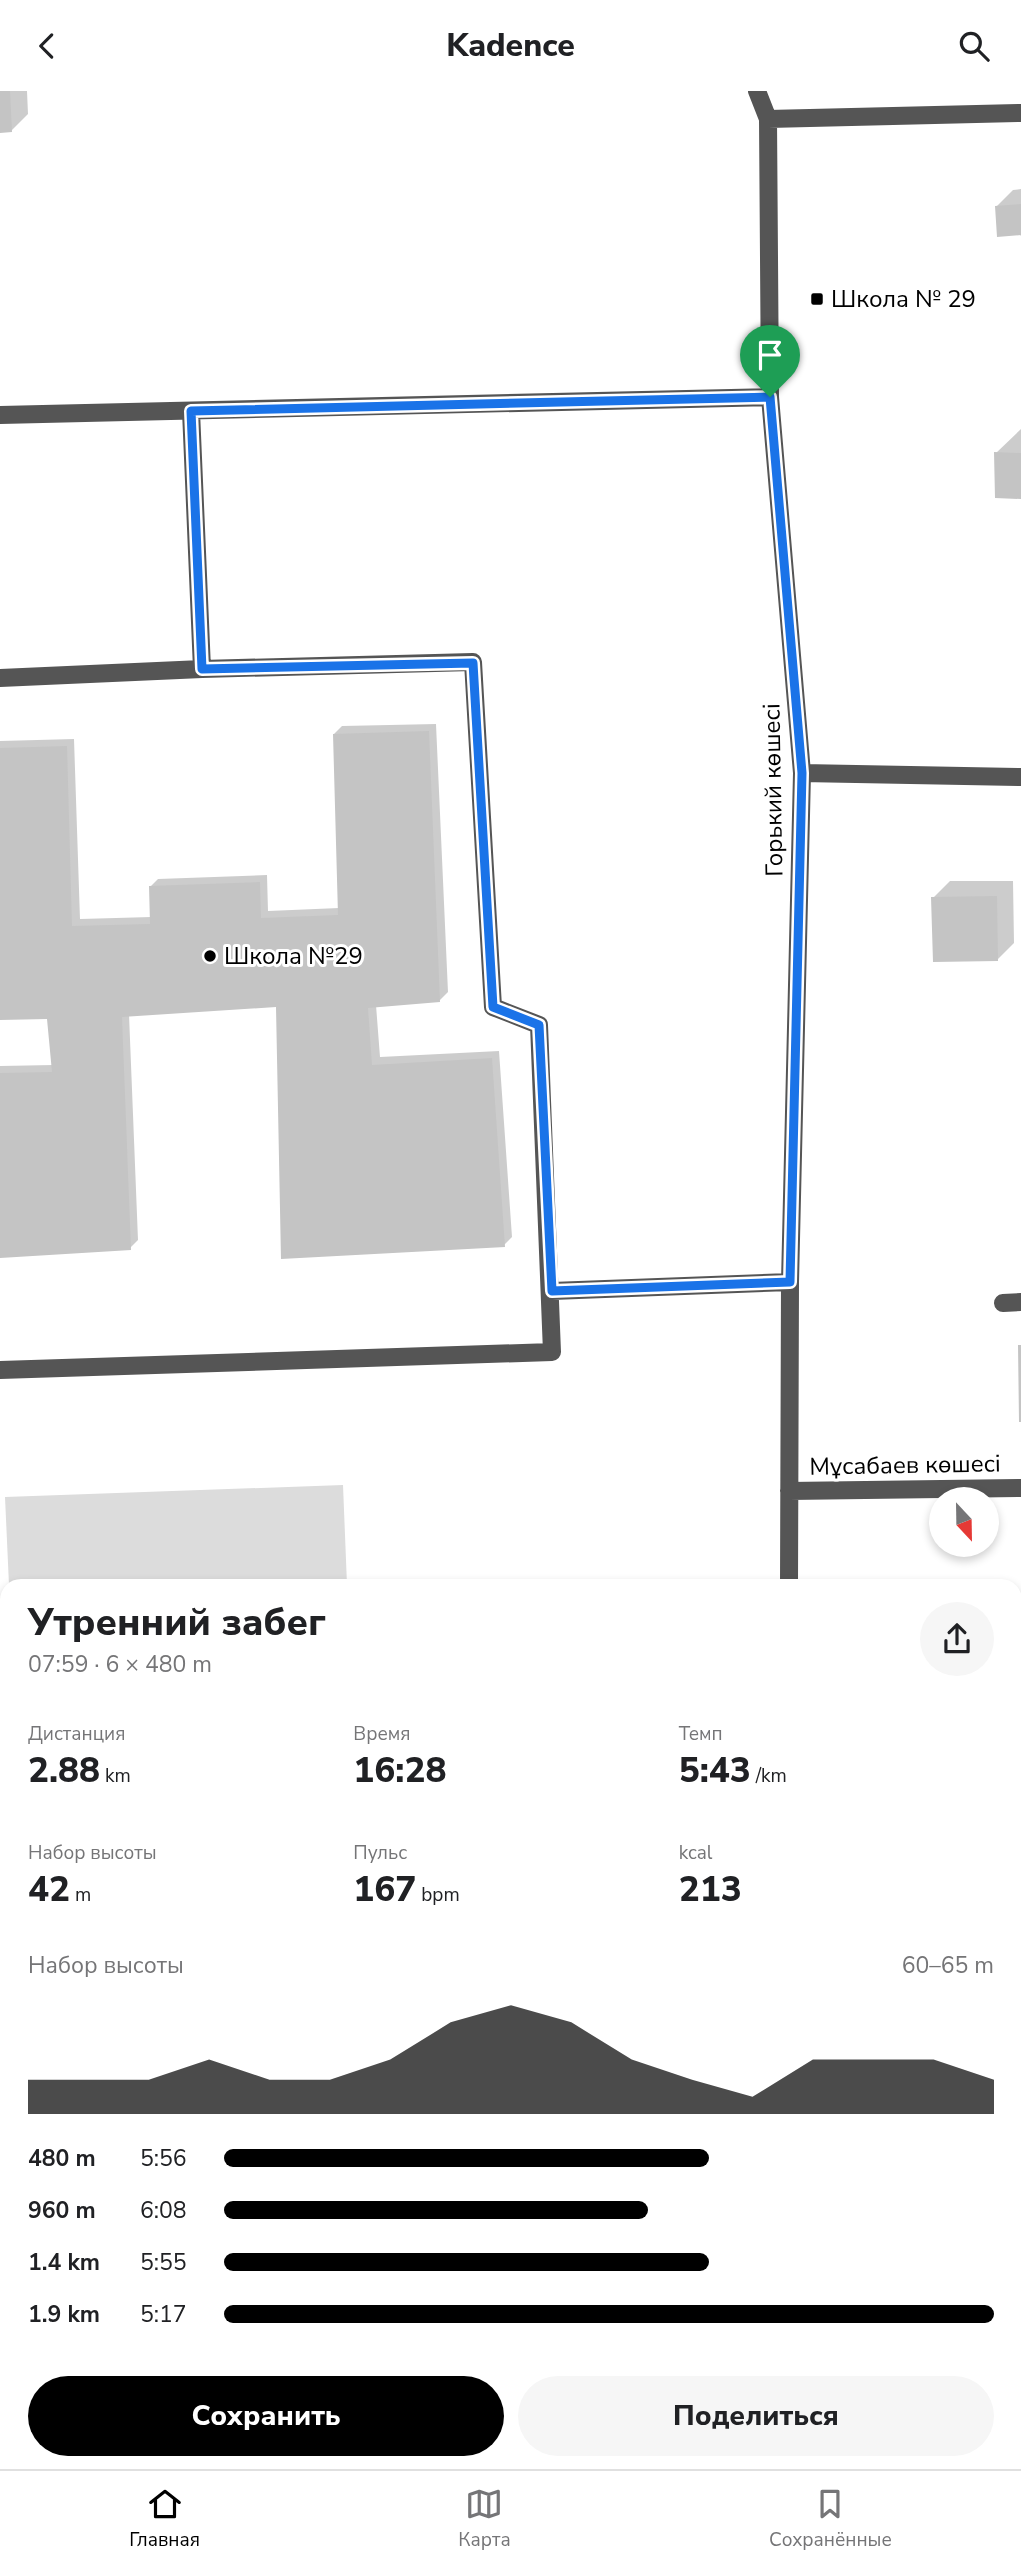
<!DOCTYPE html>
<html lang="ru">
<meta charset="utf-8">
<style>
:root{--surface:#fff;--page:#f6f6f6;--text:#202124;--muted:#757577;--line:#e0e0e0;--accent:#000}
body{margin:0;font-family:"Nunito Sans",sans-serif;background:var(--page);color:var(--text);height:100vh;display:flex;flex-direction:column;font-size:26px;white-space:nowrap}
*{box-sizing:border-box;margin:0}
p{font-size:23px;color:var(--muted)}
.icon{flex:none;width:38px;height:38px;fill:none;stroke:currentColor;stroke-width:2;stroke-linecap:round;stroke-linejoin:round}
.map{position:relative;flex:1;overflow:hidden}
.drawer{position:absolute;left:0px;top:1488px;width:1022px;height:891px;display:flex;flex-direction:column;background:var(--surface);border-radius:21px 21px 0 0;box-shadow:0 4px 10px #0003}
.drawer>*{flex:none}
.needle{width:46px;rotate:158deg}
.fabs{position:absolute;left:929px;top:1396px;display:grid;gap:14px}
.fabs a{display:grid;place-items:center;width:70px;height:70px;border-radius:50%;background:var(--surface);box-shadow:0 4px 10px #0003;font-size:35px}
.pin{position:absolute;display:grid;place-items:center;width:60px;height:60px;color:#fff;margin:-72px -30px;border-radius:50% 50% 50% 0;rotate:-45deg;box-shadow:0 0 7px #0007}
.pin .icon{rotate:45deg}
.round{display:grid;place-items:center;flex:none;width:74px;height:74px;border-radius:37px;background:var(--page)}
.summary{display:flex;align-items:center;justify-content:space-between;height:119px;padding:0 28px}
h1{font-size:38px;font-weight:800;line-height:52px}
.metrics{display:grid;grid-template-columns:repeat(3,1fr);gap:10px;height:119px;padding:7px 28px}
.metrics div{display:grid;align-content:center}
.metrics b{font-size:35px;font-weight:800}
.metrics small{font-size:19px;font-weight:400}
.metrics p{font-size:19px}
.chart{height:196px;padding:14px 28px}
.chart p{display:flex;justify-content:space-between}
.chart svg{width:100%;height:126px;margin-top:7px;fill:var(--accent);opacity:.7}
.cta{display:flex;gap:14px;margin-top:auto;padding:14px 28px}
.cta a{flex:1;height:80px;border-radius:42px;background:var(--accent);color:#fff;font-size:28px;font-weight:800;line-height:80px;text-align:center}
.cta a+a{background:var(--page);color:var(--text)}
ul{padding:0 28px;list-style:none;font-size:23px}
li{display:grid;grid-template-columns:112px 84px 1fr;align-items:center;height:52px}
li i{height:18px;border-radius:9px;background:var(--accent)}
header{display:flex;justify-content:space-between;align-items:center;height:91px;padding:0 28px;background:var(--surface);font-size:32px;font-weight:800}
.menu{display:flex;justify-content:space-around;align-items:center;height:98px;border-top:2px solid var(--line);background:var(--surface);font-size:19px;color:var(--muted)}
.menu a{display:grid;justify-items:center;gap:4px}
.menu .selected{color:var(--accent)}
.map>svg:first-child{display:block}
</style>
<header><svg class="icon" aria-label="back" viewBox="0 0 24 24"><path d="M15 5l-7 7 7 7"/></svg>Kadence<svg class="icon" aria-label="search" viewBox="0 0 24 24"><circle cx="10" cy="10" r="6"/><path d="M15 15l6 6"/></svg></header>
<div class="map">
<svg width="1021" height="2378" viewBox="0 0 1021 2378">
<rect width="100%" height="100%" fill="#fff"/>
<path fill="#dcdcdc" d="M343,1394L347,1494H9L5,1406Z"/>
<path fill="#0003" d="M0,0H27L28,23L11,40L0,41Z
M1021,98V145L997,115L1013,99Z
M1021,338V406L996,362Z
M436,633L448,901L440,909L376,914L380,966L499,960L512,1146L504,1154L278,914L129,923L138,1149L130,1157L0,1166V975L53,974L48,926H0V650L74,648L80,828L151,826L150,796L158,788L267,784L268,820L339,817L334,643L342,635Z
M950,790H1013L1014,852L998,868L933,807Z
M1015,1515H1021V1595L1015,1596Z
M0,2049H7V2087L0,2094Z"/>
<path fill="#c4c4c4" d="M0,0H10L12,41L0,42Z
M1021,113V144L997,146L995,115Z
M994,361L1021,362V408L995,407Z
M429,640L440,911L368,917L372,974L492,967L505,1156L281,1168L276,916L122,926L131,1159L0,1167V982L52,981L47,928L0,929V657L67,655L72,835L150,833L149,795L260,791L261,827L338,824L333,643Z
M997,805L998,870L933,871L931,806Z
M1018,1254H1021V1331H1019Z
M1015,1531H1021V1597H1015Z"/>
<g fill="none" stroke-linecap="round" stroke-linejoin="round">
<path stroke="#555" stroke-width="18" d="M757,0L768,28L770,306L802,682L790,1191L789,1494
M768,28L1021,22
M191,320L202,578
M0,324L770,306
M0,587L202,578L473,571L493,916L539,934L552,1261L0,1279
M802,682L1021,686
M552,1200L790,1191
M1003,1212L1021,1211
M789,1400L1021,1397
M1015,2237L1021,2238
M825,2371L826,2378"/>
</g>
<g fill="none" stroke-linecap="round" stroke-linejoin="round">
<g stroke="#fff" stroke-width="14">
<path id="route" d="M770,306L802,682L790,1191L552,1200L539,934L493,916L473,572L202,578L191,320Z"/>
</g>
<use href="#route" stroke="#1a73e8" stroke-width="9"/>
</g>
<g fill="#000" stroke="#fff" stroke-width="2.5">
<rect x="810" y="201" width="14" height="14" rx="3.5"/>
<circle cx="210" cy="865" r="7"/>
</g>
<g text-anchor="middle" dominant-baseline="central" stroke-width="6" stroke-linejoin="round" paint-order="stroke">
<g font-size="24" fill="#000" stroke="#fff" text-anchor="start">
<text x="831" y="208">Школа № 29</text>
<text x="224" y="865">Школа №29</text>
</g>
<g font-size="24" fill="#000" stroke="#fff">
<text transform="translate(773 699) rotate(-91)">Горький көшесі</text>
<text transform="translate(905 1374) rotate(-1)">Мұсабаев көшесі</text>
</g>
</g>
</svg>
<div class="fabs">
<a><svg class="needle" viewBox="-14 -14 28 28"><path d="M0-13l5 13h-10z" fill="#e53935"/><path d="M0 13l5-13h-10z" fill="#757577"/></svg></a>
</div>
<div class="pin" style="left:770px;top:306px;background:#1e9e55"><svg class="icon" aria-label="arrive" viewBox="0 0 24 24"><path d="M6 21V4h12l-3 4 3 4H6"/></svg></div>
<section class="drawer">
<div class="summary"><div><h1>Утренний забег</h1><p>07:59 · 6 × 480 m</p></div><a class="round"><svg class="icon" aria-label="share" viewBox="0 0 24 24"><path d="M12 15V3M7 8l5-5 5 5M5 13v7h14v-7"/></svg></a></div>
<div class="metrics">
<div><p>Дистанция</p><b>2.88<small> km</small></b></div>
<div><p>Время</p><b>16:28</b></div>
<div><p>Темп</p><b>5:43<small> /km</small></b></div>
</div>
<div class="metrics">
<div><p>Набор высоты</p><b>42<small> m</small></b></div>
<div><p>Пульс</p><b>167<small> bpm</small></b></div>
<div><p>kcal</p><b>213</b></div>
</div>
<div class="chart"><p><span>Набор высоты</span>60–65 m</p>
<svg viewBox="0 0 160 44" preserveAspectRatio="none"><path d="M0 44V32L10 32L20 32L30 25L40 32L50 32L60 25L70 12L80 6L90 12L100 25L110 32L120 38L130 25L140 25L150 25L160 32V44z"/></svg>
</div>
<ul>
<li><b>480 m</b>5:56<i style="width:63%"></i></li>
<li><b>960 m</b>6:08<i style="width:55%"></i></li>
<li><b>1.4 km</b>5:55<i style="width:63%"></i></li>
<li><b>1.9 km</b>5:17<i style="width:100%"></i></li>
</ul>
<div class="cta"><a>Сохранить</a><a>Поделиться</a></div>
</section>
</div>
<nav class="menu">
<a class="selected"><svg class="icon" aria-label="home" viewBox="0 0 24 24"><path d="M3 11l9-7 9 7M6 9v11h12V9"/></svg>Главная</a>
<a><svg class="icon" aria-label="map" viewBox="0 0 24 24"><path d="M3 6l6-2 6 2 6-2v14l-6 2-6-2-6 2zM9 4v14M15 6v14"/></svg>Карта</a>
<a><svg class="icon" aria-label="saved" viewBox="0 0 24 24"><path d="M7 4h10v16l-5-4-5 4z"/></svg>Сохранённые</a>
</nav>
